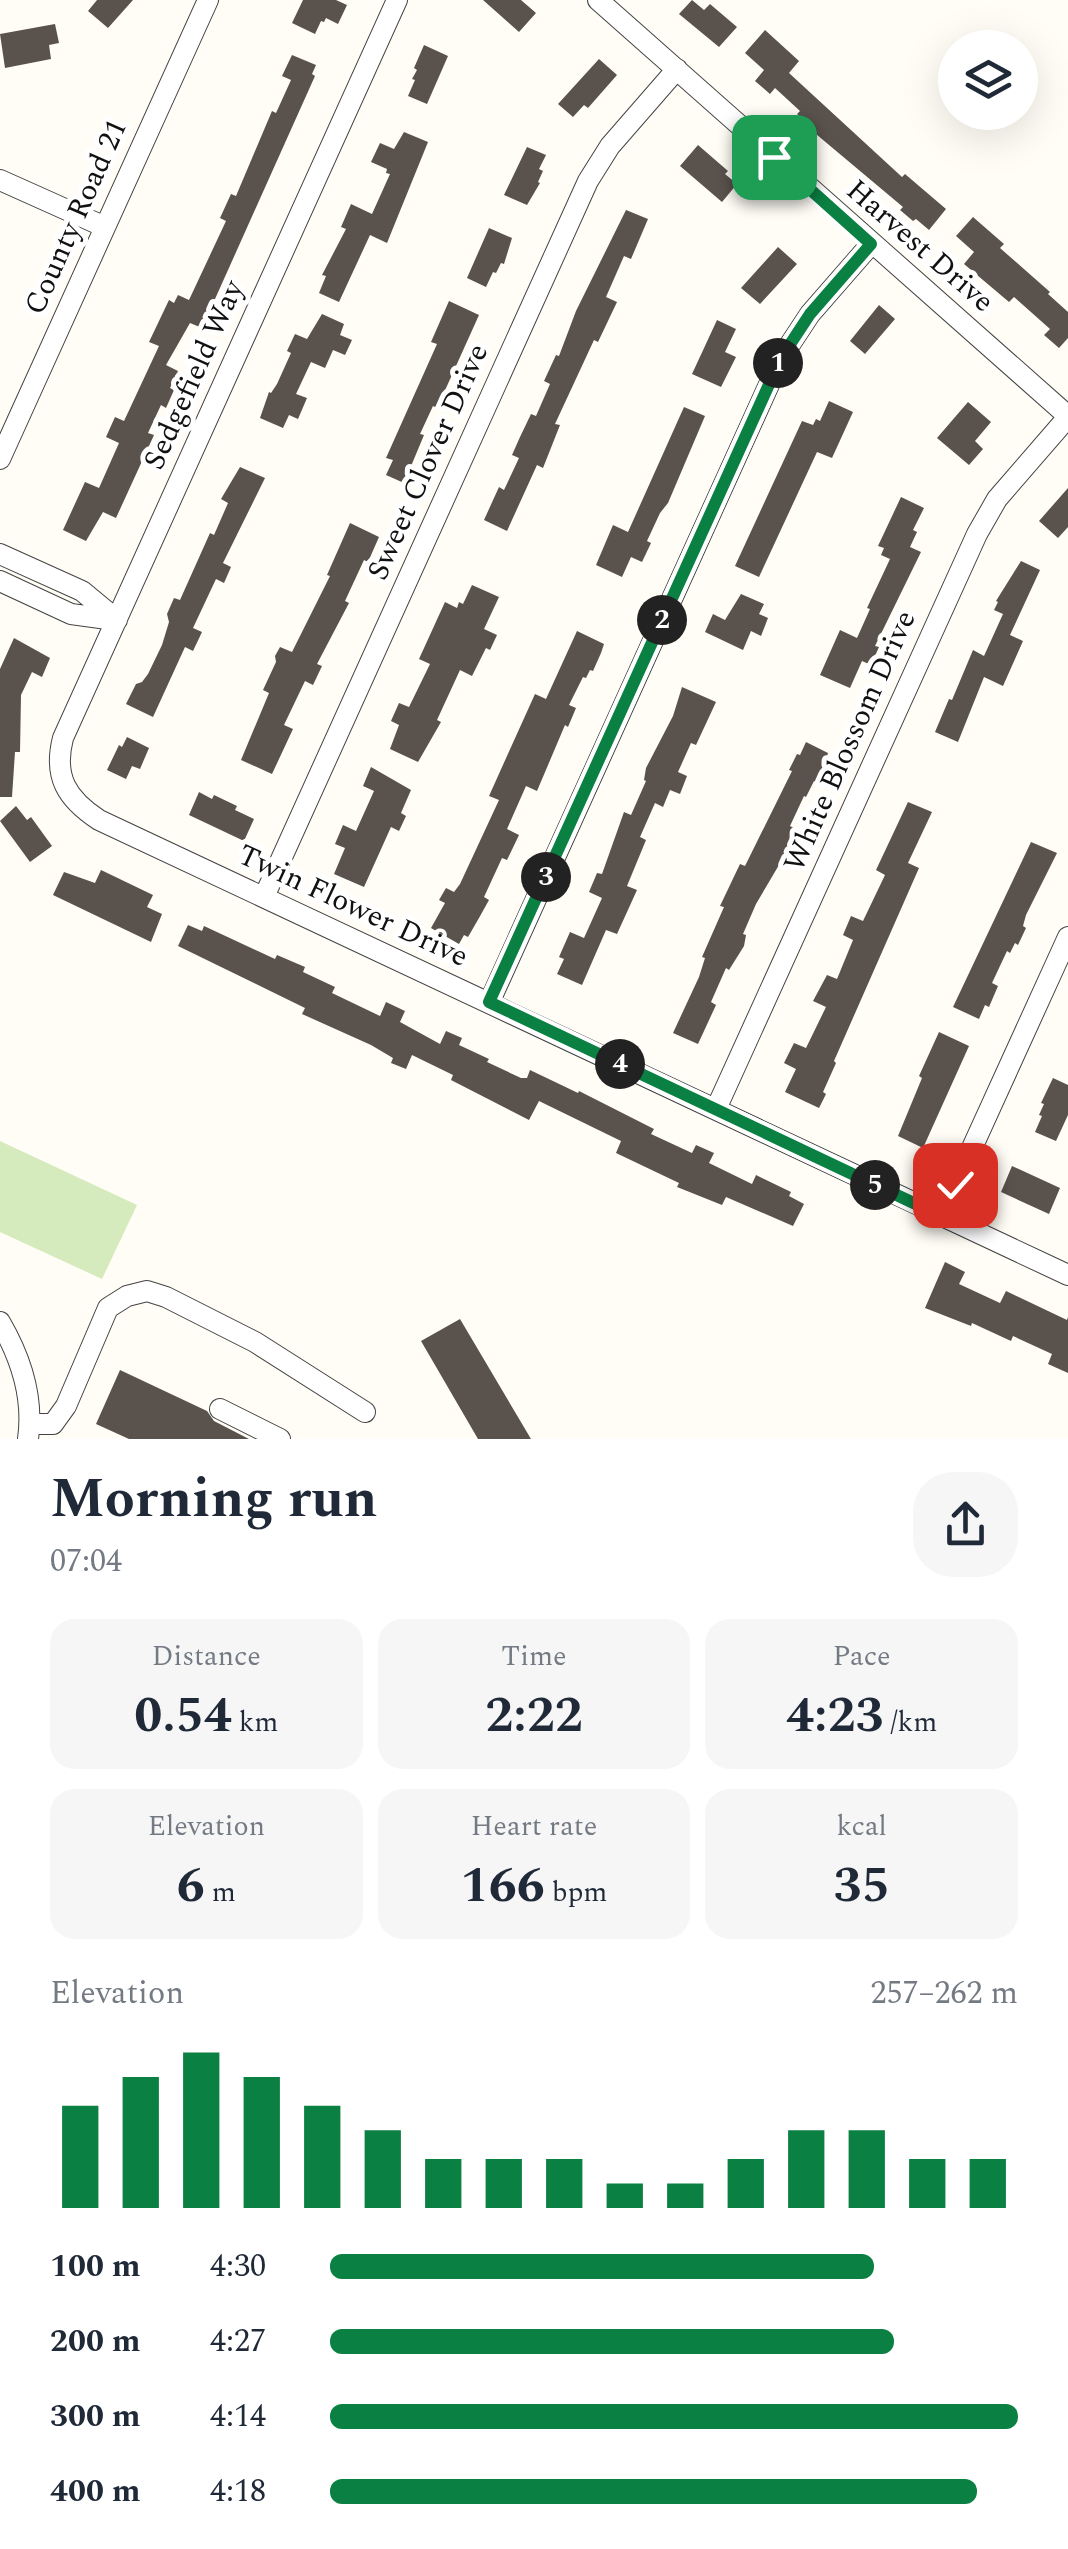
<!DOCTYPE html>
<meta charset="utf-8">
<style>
:root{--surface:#fff;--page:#f6f6f7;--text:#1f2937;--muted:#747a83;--accent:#0b8043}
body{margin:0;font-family:Spectral,serif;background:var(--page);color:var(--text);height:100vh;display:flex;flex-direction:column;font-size:38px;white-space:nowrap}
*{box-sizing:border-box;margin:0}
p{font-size:32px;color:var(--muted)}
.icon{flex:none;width:55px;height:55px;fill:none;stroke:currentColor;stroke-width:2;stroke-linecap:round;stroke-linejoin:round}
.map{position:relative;height:1439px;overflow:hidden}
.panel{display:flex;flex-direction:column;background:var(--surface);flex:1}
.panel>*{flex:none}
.controls{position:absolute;left:938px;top:30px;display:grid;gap:20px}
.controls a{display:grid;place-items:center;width:100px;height:100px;border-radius:50%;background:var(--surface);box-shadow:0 10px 40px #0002;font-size:50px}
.pin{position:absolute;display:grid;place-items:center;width:85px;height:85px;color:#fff;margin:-42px;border-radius:20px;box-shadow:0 5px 15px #0006}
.km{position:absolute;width:50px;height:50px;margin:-25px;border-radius:50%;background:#222;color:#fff;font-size:28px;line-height:50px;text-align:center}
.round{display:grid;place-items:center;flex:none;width:105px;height:105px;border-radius:40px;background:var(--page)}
.headline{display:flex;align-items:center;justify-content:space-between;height:170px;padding:0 50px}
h1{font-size:55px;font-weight:700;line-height:75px}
.metrics{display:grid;grid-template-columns:repeat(3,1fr);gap:15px;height:170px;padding:10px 50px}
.metrics div{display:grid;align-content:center;border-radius:25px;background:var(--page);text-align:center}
.metrics b{font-size:50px;font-weight:700}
.metrics small{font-size:28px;font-weight:400}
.metrics p{font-size:28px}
.chart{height:280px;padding:20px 50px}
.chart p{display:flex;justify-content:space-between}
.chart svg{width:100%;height:180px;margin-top:10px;stroke:var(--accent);stroke-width:6}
ul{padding:0 50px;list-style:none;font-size:32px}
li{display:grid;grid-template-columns:160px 120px 1fr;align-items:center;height:75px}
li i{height:25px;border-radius:12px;background:var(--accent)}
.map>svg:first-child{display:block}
</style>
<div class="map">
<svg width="1068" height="1439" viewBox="0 0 1068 1439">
<rect width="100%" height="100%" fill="#fffdf5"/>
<path fill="#d5ebbd" d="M0,1141L137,1205L102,1279L0,1232Z"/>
<path fill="#5a524d" d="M97,0H133L108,28L88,11Z
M303,0H336L347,5L338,24L326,18L324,22L321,21L315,34L292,23Z
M483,0H521L536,13L519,32Z
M692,0L704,10L710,4L737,27L719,47L679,14Z
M55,24L59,43L49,45L51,59L5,68L0,34Z
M765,30L799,61L789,73L902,177L905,174L946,209L929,230L916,219L913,221L900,210L903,207L804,124L805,122L797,114L800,111L775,88L770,94L755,81L764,70L745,53Z
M424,45L448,56L427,104L408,96L415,80L412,79L417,70L414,68Z
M292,55L316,65L312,74L315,76L202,328L190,323L166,365L178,371L170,388L174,390L166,408L161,405L148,433L154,435L116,518L103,512L86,541L63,530L85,482L99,488L119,443L106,437L115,417L124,421L159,346L149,342L169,300L174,303L178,295L189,300L226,221L220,218L231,194L236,196L272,111L276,113L291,80L282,76Z
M599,59L617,75L588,108L584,105L573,117L558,104Z
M404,132L428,142L387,243L370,235L339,302L319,293L326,276L322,275L346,229L341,227L351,204L372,214L390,174L386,173L387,169L371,162L380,143L394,149Z
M698,145L728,171L725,174L737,184L722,202L680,166Z
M527,147L546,155L539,169L543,171L538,182L540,183L527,205L504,195Z
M626,210L648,219L631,259L624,256L606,297L617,302L598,342L594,340L555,424L560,425L543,468L537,465L507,531L484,520L499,487L504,490L519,458L512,455L520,437L531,414L536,416L550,384L544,381L556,355L559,356L576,311Z
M973,217L1004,244L1000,248L1050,292L1048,294L1068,312V338L1059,348L1044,335L1050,329L1014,297L1009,302L964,264L974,252L956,236Z
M489,228L512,238L504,264L501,263L496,273L493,272L486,287L467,278Z
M778,247L797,264L760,304L741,288Z
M449,301L479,315L442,397L435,407L433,406L420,434L424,435L404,483L386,475L393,460L386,458L437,344L431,342Z
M879,305L895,319L865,354L850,341Z
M322,314L344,324L340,335L352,340L345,355L333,350L325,368L311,362L296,394L307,398L298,419L289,415L283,428L260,418L269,392L271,393L277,384L291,353L287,351L295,334L307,339Z
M717,320L736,329L725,352L736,357L721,387L692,374Z
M829,401L853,412L832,458L817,452L759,577L735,566L802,421L813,425L816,419L820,421Z
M968,402L991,422L975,441L983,449L969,465L937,438Z
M684,407L705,416L668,503L660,513L647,541L651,543L642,562L631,557L622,577L596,565L613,525L628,532Z
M240,467L265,478L223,563L231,567L224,583L216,579L193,628L202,632L193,651L185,647L153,717L126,704L136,684L142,682L148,674L162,645L169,622L167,614L174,598L180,600L210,533L214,535L228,503L221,499Z
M1068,488V527L1058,538L1039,521Z
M901,497L924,508L913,530L917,532L910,547L921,552L875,646L879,647L871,665L862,661L850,688L820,675L840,630L857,638L870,609L867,608L890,559L881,555L884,548L878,546Z
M350,523L379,537L368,562L364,560L345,601L349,603L317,664L322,666L313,685L305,681L284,725L293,729L272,774L241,760L269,693L263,690L276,662L275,656L280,647L292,652L330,576L327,575Z
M1021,561L1040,570L1010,635L1023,641L1003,686L984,677L958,742L935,732L949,699L952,700L973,650L984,656L1003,614L994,610L998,602L996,601Z
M472,585L499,597L484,629L497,635L490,650L486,648L472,676L460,670L437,720L441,722L418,762L390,749L399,725L391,721L399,703L409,707L430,664L419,659L445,602L457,608L459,602L463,604Z
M741,594L764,604L759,614L768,618L761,636L751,631L743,650L705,632L713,614L725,620Z
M577,631L604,644L601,653L593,671L590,670L586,678L583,677L569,705L576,708L568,727L565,725L537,791L526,786L507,829L519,835L507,860L502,858L484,897L489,900L479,918L468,937L464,935L459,944L431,928L445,903L439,900L446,888L454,892L460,884L499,800L489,796L507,756L535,694L546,699Z
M14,638L50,658L42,677L32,672L21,695L20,752H15L12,797H0V669Z
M682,687L716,702L696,745L691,743L678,772L687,776L680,794L670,790L663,807L655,803L640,837L646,840L627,886L637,890L617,934L606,930L582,985L557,974L564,959L559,957L570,932L584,938L602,898L589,892L597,873L602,874L624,812L631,815L646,781L644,780L646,768L673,716Z
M127,737L149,748L140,769L132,766L126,779L107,770L119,745L122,747Z
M806,742L828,753L825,763L816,782L814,781L806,797L804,796L790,826L799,831L756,904L743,934L746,935L744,946L729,970L726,968L711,1002L716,1005L698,1044L673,1033L699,977L705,958L702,957L724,907L720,906L740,864L745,866L792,771L789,770L797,754L800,755Z
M371,767L411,790L401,813L406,816L399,831L391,827L364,887L334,874L345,848L335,844L343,825L356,831L374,791L363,786Z
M199,792L212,799L214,795L237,806L235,810L254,819L244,841L189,815Z
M908,802L932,812L908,863L919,868L834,1061L836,1063L823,1092L826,1094L819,1108L785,1092L796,1069L784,1063L794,1043L806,1048L826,1007L813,1001L827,975L837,979L853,940L843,935L851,916L863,921L885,875L876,870Z
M16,806L27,820L31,817L52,846L30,862L0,821Z
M1031,842L1057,853L1026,915L1023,926L1026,928L1018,945L1015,943L1010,953L1007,951L992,983L998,986L989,1007L985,1005L979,1019L953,1007Z
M101,870L153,895L147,907L162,914L151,942L53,895L64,872L95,883Z
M188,925L202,931L204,926L275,959L277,955L305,967L303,972L335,987L332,993L380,1016L386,1002L405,1011L400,1022L440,1044L446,1031L462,1038L459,1045L489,1059L487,1062L521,1078H527L530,1070L578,1093L579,1091L654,1129L651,1134L692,1153L696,1145L714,1153L709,1163L752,1184L756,1175L791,1192L789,1196L804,1204L793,1226L726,1197L722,1205L677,1187L679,1183L616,1153L621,1141L539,1101L529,1120L451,1080L453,1075L412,1055L406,1069L391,1063L393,1058L371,1045L302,1014L305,1008L178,946Z
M939,1032L969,1046L923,1148L898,1136L922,1078L919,1076Z
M1053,1078L1068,1085V1115L1056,1141L1035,1132L1042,1116L1039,1115L1044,1104L1041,1103Z
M1012,1166L1060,1188L1049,1214L1001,1192Z
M945,1262L965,1272L959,1284L1000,1303L1006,1291L1067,1320L1068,1317V1373L1048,1364L1052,1354L1013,1336L1011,1341L972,1323L971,1326L925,1308Z
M460,1319L531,1439H478L421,1341Z
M120,1370L207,1411L214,1421L249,1439H129L96,1424Z"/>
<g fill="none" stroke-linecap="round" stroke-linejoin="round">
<g stroke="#444" stroke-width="22">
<path id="minor" d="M397,0L63,738C53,777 67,799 99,820L1068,1275
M598,0L1068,416
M0,180L105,227
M0,459L208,0
M0,554L82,591L117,620
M0,581L71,614L115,620
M264,897L588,181L610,146L677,69
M489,1003L781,358L810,314L871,244
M716,1109L977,534L997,499L1068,417
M941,1216L1068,937
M0,1322C21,1358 34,1397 28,1439
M220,1409L280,1439
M30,1424H53L66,1406L108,1308L127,1296L147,1291L166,1297L255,1342L365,1412"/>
</g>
<use href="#minor" stroke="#fff" stroke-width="20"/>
</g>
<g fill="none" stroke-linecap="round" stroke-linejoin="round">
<g stroke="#fff" stroke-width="20">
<path id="route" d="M774,157L871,244L810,314L781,358L489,1002L941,1216L955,1185"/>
</g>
<use href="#route" stroke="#0b8043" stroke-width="12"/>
</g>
<g text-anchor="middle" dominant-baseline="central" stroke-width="10" stroke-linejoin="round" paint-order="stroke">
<g font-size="30" fill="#111" stroke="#fff">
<text transform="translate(76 217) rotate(-66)">County Road 21</text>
<text transform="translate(920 246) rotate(41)">Harvest Drive</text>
<text transform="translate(194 375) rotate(-66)">Sedgefield Way</text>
<text transform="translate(428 462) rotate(-66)">Sweet Clover Drive</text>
<text transform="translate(850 741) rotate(-66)">White Blossom Drive</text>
<text transform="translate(353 906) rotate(25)">Twin Flower Drive</text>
</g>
</g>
</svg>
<div class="controls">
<a><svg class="icon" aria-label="layers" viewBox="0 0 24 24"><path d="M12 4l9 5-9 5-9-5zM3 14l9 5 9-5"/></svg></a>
</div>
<div class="pin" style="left:774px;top:157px;background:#1e9e55"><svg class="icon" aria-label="arrive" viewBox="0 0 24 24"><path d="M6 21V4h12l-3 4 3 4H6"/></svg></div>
<div class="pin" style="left:955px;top:1185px;background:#d93025"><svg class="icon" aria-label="check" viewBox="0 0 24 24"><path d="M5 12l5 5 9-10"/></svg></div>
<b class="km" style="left:778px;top:363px">1</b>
<b class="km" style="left:662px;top:620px">2</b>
<b class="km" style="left:546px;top:877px">3</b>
<b class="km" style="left:620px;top:1064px">4</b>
<b class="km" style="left:875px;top:1185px">5</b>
</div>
<section class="panel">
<div class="headline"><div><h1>Morning run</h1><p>07:04</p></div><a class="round"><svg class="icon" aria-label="share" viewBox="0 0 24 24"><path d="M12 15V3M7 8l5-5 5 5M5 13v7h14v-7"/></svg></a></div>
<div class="metrics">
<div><p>Distance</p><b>0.54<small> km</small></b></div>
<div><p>Time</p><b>2:22</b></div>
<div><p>Pace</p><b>4:23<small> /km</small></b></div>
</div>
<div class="metrics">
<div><p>Elevation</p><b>6<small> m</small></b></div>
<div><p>Heart rate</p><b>166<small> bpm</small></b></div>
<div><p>kcal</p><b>35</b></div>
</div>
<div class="chart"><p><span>Elevation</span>257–262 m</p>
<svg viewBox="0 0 160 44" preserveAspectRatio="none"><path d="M5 44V19M15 44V12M25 44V6M35 44V12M45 44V19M55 44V25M65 44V32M75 44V32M85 44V32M95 44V38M105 44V38M115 44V32M125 44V25M135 44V25M145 44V32M155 44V32"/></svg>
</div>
<ul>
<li><b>100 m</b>4:30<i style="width:79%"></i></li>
<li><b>200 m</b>4:27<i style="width:82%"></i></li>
<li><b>300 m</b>4:14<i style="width:100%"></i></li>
<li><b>400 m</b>4:18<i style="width:94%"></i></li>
</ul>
</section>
